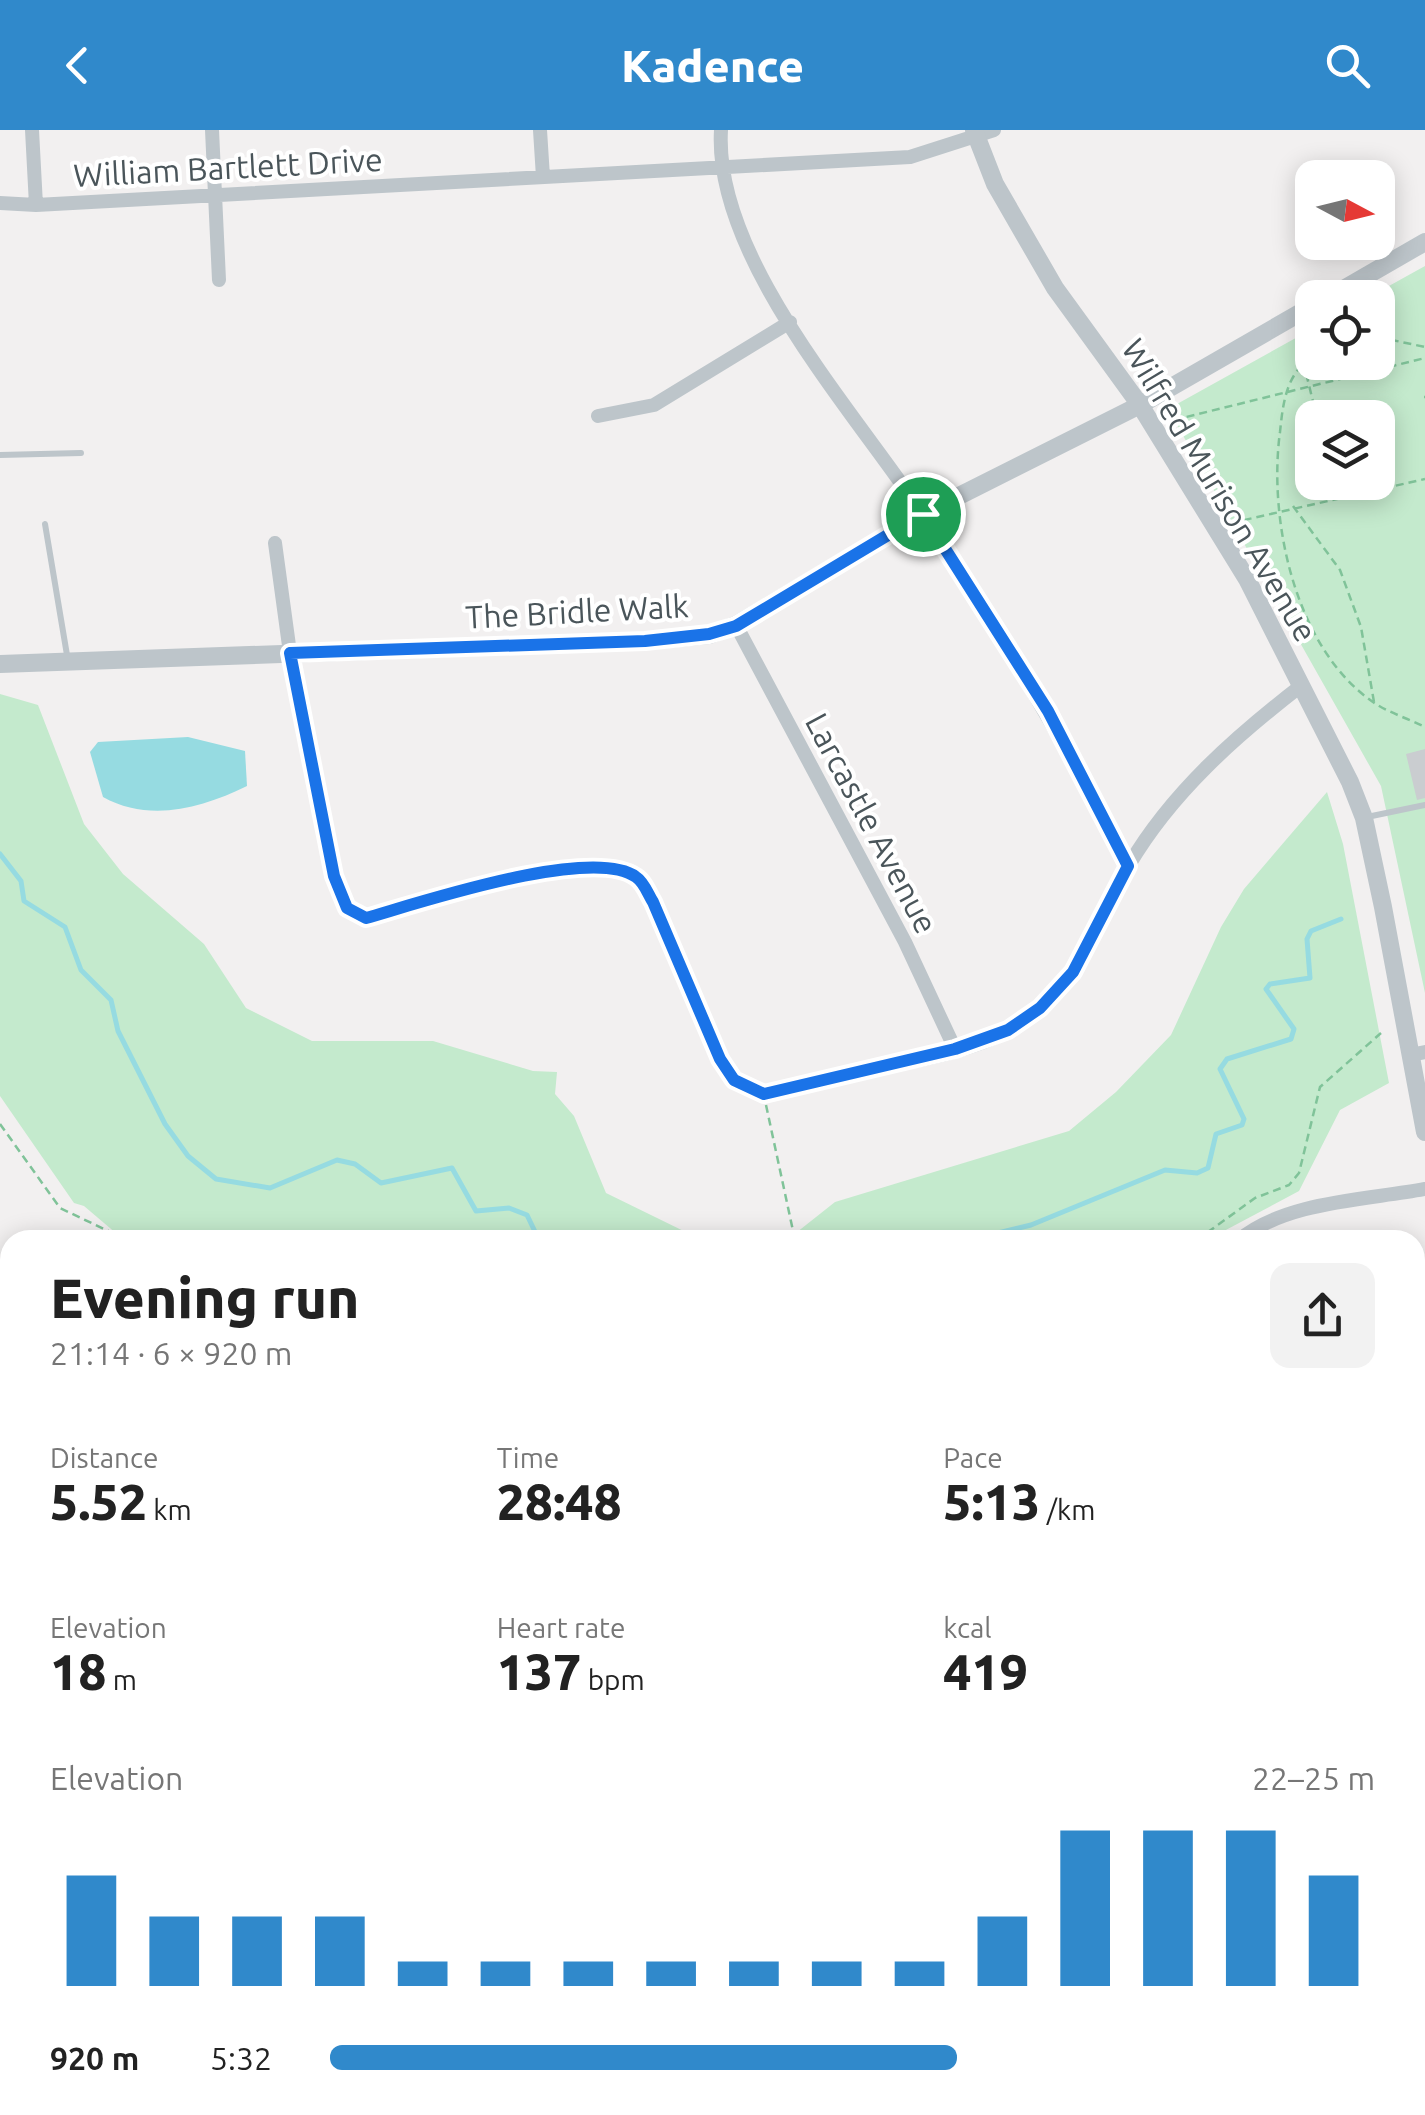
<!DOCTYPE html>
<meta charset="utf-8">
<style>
:root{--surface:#fff;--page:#f2f2f2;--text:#222;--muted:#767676;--accent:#3089cb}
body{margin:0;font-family:Ubuntu,sans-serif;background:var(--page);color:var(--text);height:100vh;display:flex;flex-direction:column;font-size:38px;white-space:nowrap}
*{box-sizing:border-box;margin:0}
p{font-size:32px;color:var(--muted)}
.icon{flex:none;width:55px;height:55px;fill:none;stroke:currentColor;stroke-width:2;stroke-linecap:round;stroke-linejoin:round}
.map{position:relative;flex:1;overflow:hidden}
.panel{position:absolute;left:0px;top:1100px;width:1425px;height:885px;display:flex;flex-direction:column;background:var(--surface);border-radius:30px 30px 0 0;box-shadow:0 5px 25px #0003}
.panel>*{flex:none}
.needle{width:65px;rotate:97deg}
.buttons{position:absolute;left:1295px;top:30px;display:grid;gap:20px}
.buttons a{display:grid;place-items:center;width:100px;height:100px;border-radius:20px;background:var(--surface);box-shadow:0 5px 25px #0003;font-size:50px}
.pin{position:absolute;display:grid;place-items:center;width:85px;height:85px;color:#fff;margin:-42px;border:5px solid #fff;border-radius:50%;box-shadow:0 2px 10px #0007}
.round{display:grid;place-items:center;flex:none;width:105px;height:105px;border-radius:20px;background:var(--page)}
.summary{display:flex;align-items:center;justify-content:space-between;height:170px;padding:0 50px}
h1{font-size:55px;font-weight:800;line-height:75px}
.metrics{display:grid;grid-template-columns:repeat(3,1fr);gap:15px;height:170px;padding:10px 50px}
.metrics div{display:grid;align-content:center}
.metrics b{font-size:50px;font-weight:800}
.metrics small{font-size:28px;font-weight:400}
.metrics p{font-size:28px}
.chart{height:280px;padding:20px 50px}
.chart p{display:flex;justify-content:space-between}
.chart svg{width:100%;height:180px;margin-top:10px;stroke:var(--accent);stroke-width:6}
ul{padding:0 50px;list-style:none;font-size:32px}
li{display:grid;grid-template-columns:160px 120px 1fr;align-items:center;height:75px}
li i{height:25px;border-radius:12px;background:var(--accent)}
header{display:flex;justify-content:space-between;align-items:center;height:130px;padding:0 50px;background:var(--accent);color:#fff;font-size:45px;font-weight:800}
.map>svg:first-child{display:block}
</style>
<header><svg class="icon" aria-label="back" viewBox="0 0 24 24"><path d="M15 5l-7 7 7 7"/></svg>Kadence<svg class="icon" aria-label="search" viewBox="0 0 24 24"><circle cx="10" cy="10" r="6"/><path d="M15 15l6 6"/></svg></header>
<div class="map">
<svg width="1425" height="1985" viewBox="0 0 1425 1985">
<rect width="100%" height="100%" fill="#f2f0f0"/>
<path fill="#c4eacd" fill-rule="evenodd" d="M1425,136V863L1381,656L1168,279L1312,199V232H1378V168L1369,167ZM1312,288H1378V352H1312Z
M0,564L38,575L84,694L123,744L204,814L246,878L312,911H433L533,941L557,942L555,964L574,986L606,1063L702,1110H124L84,1076L74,1073L0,966Z
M1327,662L1343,714L1389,953L1340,980L1299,1061L1207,1110H787L835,1072L1069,1001L1116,962L1171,905L1221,797L1244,759Z"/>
<path fill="#96dbe1" d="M188,607L245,621L247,656C202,678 150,693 103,667L90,622L98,612Z"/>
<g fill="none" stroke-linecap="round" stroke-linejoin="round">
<path stroke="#96dbe1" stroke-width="5" d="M0,724L21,751L24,771L65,797L81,840L111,870L118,901L165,994L188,1026L216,1049L270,1058L337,1030L355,1034L381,1053L452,1038L476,1081L509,1078L527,1085L539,1110
M969,1110L1031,1095L1165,1040L1197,1043L1208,1038L1216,1004L1242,995L1244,989L1220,939L1227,929L1291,909L1294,899L1266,859L1270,854L1310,848L1307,809L1311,801L1341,789"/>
</g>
<path fill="#cacdd0" d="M1425,619V668L1417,670L1406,624Z"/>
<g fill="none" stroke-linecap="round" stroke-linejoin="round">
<path stroke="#80c399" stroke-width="2.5" stroke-dasharray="8 5" stroke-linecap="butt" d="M1297,206L1317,288
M1378,207L1425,217
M1312,227C1286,244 1283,273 1280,302C1268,390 1295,521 1376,574C1390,583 1409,589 1425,597
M1424,267H1425
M1174,290L1425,228
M1332,352L1335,367
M1293,376L1340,440L1361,497L1374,572
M1231,393L1425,349
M766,975L795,1110
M0,994L60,1078L127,1110
M1197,1110L1255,1068L1289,1055L1299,1043L1320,957L1381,903"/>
<path stroke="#bdc5ca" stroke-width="6" d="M0,325L81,323
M45,394L68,531
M1367,687L1425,675"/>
<path stroke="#bdc5ca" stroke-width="14" d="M32,0L36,75
M212,0L219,150
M540,0L543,47
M721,0C713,132 865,293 934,401C1004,511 1070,620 1129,736
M0,73L36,75L910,27L994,0
M598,286L654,275L790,192
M275,413L290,523L334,745L347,778L365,789C420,773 591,715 636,747C644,752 648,764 653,772L719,929C755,979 782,959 833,947C889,934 960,928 1010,900C1075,863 1094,795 1129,735C1172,662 1236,606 1302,555
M736,495L905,812L955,919
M1410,925L1425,922
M1239,1110C1286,1071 1367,1070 1425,1059
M0,1198L10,1203
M1415,1343L1425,1341
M0,1424L10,1445
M1415,1565L1425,1564
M0,1623L10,1622
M256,1975L258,1985
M466,1975V1985
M693,1975L694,1985
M916,1975L917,1985"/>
<path stroke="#bdc5ca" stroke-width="18" d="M974,0L995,54L1055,158L1140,275L1247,449L1350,652L1364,688L1383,777L1425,1002
M1328,168L1425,112
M0,534L645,511L709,505L736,495L923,384L1140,275L1312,176
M1415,1792L1425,1790
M0,1838H10"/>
</g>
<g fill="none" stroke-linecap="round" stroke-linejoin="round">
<g stroke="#fff" stroke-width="20">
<path id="route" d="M923,384L1048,581L1128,736L1073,842L1040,878L1008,900L955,919L764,964L734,950L720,929L653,772C648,764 644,752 636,747C592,715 419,773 366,788L347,778L334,746L290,523L645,511L709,504L736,496Z"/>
</g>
<use href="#route" stroke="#1a73e8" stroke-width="12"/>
</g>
<g text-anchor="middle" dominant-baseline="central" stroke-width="8" stroke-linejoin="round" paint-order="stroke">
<g font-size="32" fill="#4a555a" stroke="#fff">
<text transform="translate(228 37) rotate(-3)">William Bartlett Drive</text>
<text transform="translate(1220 360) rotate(59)">Wilfred Murison Avenue</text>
<text transform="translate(577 481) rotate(-3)">The Bridle Walk</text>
<text transform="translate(872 693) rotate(62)">Larcastle Avenue</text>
</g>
</g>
</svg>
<div class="buttons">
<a><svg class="needle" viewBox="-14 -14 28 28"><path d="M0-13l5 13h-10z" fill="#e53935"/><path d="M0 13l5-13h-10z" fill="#767676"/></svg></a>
<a><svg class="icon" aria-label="locate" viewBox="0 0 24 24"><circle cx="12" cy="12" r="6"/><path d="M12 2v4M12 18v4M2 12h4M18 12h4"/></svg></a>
<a><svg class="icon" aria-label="layers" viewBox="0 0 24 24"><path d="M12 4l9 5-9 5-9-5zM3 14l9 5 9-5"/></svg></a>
</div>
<div class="pin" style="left:923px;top:384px;background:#1e9e55"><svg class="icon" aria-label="arrive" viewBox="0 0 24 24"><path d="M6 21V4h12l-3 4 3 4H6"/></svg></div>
<section class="panel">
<div class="summary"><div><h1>Evening run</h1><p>21:14 · 6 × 920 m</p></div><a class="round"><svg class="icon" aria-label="share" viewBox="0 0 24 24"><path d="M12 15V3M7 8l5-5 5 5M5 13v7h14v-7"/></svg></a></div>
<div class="metrics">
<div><p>Distance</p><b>5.52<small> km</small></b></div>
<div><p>Time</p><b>28:48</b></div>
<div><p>Pace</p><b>5:13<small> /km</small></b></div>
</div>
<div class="metrics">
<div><p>Elevation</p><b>18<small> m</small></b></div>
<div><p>Heart rate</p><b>137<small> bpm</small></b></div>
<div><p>kcal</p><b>419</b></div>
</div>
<div class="chart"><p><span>Elevation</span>22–25 m</p>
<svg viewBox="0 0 160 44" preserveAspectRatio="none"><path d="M5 44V17M15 44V27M25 44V27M35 44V27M45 44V38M55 44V38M65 44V38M75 44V38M85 44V38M95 44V38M105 44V38M115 44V27M125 44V6M135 44V6M145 44V6M155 44V17"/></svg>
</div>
<ul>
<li><b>920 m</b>5:32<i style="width:60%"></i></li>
</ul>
</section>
</div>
